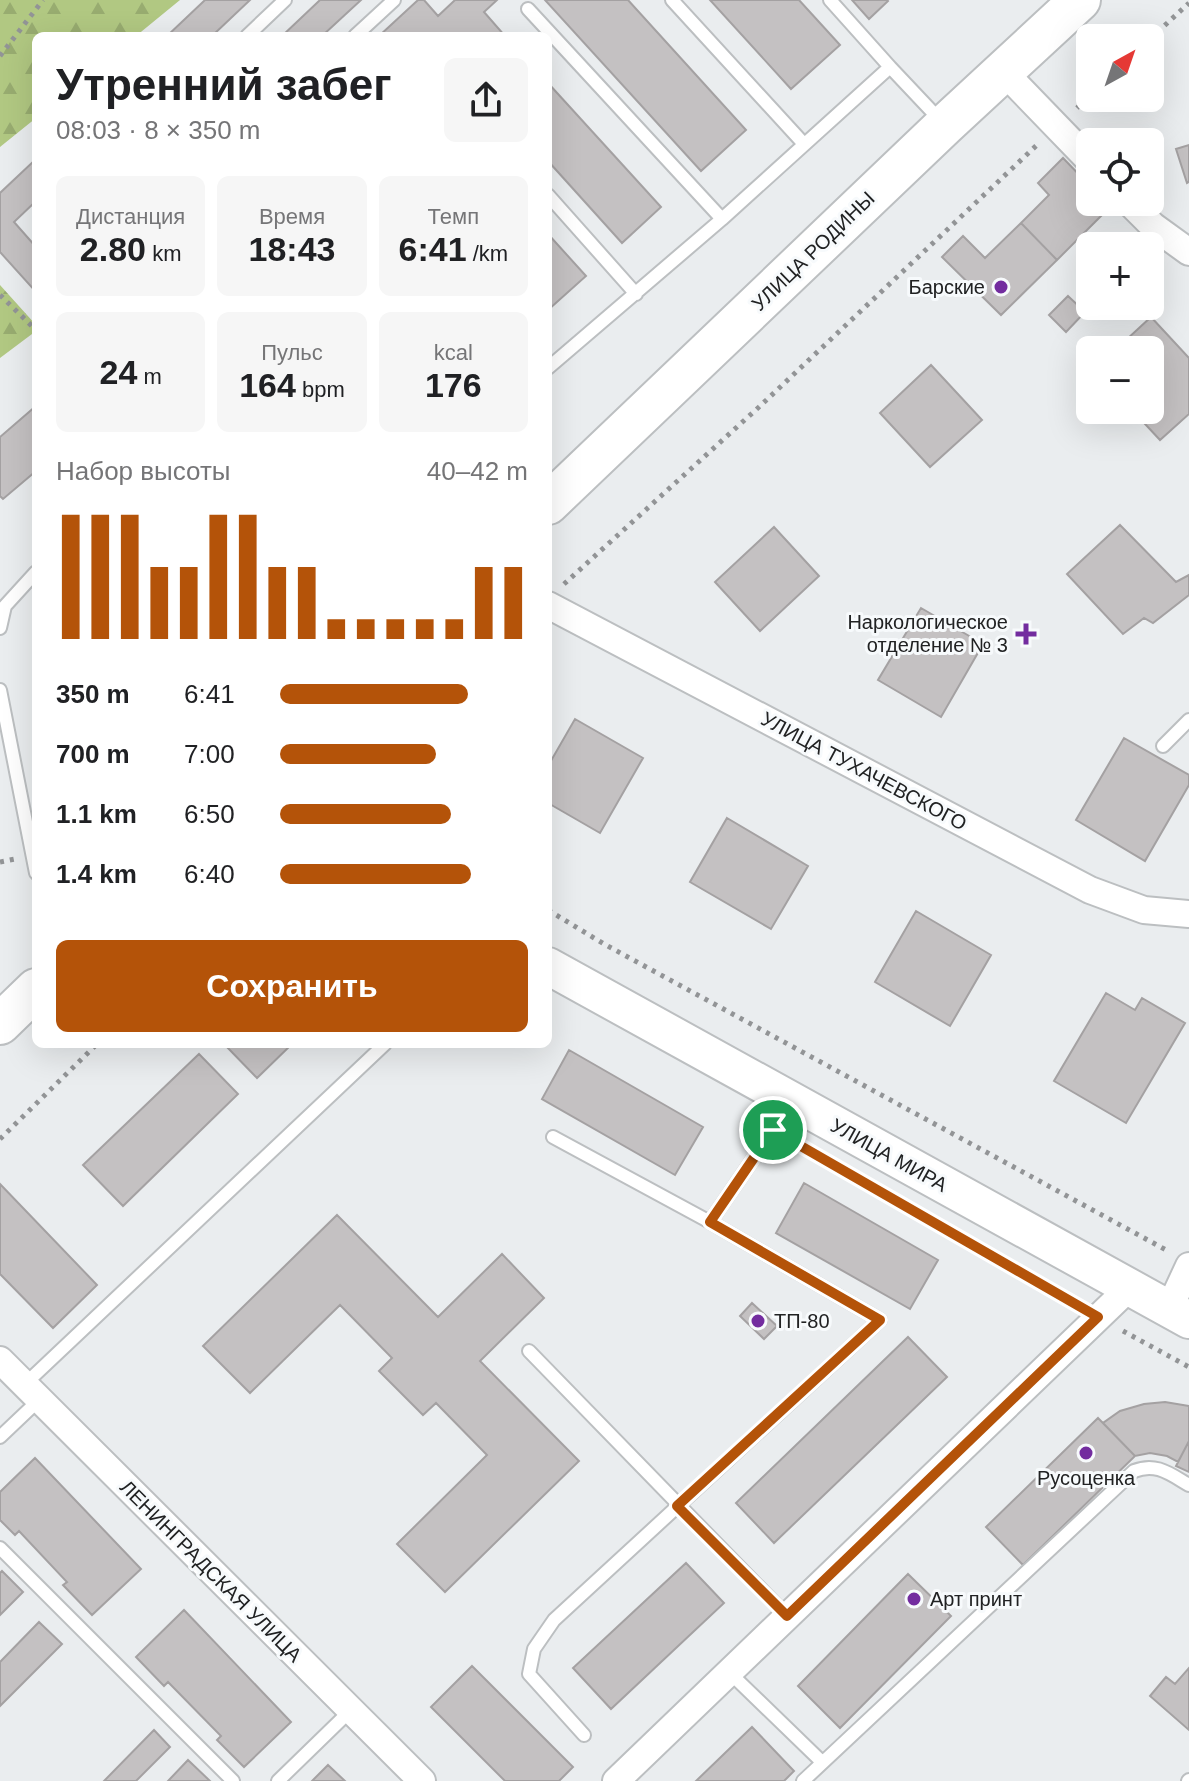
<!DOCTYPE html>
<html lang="ru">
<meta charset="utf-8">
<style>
:root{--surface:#fff;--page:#f6f6f6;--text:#202124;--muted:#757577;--accent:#b45309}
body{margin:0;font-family:Helvetica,sans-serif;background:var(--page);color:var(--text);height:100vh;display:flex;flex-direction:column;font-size:30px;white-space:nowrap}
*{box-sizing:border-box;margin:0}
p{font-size:26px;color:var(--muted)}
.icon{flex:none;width:44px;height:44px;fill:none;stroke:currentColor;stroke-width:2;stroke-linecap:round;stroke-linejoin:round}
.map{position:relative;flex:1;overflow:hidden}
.drawer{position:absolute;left:32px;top:32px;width:520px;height:1016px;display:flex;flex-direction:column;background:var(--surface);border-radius:12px;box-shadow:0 8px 32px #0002}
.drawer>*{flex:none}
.needle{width:52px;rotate:40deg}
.tools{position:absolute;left:1076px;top:24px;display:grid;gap:16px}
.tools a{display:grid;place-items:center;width:88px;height:88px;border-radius:12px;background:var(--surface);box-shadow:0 8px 32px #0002;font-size:40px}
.pin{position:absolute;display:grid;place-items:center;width:68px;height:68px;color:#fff;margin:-34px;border:4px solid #fff;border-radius:50%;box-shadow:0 2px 8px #0007}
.round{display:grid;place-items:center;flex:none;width:84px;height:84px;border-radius:12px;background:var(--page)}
.headline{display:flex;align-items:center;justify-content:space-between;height:136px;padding:0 24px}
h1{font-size:44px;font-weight:700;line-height:60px}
.metrics{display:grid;grid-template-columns:repeat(3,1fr);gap:12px;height:136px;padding:8px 24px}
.metrics div{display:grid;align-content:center;border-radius:12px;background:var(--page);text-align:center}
.metrics b{font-size:34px;font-weight:700}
.metrics small{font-size:22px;font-weight:400}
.metrics p{font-size:22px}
.chart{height:224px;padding:16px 24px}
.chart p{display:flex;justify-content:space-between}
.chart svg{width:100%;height:144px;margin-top:8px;stroke:var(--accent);stroke-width:6}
.cta{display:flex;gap:16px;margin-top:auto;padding:16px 24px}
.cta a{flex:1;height:92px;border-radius:12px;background:var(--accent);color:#fff;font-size:32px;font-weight:700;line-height:92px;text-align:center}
ul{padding:0 24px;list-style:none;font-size:26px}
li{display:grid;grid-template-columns:128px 96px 1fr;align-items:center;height:60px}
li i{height:20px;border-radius:10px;background:var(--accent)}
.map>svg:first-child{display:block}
</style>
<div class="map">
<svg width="1189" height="1781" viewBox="0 0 1189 1781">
<defs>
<pattern id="forest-firs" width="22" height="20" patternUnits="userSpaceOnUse" patternTransform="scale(2)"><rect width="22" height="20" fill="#b1c882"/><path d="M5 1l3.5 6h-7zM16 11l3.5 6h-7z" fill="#98ac70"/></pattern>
</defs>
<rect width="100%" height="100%" fill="#eaedef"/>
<path fill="url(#forest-firs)" d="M0,0H180L136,36H36V118L0,147Z
M0,285L36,325V331L0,358Z"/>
<path fill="#c4c1c2" stroke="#a4a1a2" stroke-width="2" d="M205,0H250L212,36H167Z
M320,0H361L322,36H282Z
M418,0H424L438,16L455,0H497L484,12L505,36H379Z
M545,0H628L746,130L701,171Z
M710,0H799L840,45L791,89Z
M852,0H887L888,1L869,19Z
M548,83L661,207L622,243L548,161Z
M1189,145V182L1187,183L1176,149Z
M1063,158L1090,186V202H1106L1111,206L1057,260L1021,223L1049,195L1038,183Z
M36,159V201L14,222L36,247V292L0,252V193Z
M1021,223L1057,260L1001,315L942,257L963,236L985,258Z
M548,234L586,276L548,310Z
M1068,296L1085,312L1066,332L1049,315Z
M1151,317L1189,358V414L1160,440L1132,410H1150V350H1135L1126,340Z
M931,365L982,420L930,467L880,413Z
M36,406V471L3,499L0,496V437Z
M1120,525L1176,582L1189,575V595L1153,623L1144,618L1123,634L1067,574Z
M774,527L819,576L760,631L715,582Z
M921,608L983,644L941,717L878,680Z
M575,719L643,758L600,833L548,803V766Z
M1124,738L1189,775V785L1145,861L1076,820Z
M727,818L808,866L771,929L690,882Z
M916,911L991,955L950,1026L875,982Z
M1106,993L1135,1010L1142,998L1185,1023L1126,1123L1054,1081Z
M224,1044H292L257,1078Z
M569,1050L703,1127L675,1175L542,1099Z
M199,1054L238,1094L123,1206L83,1165Z
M804,1183L938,1260L910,1309L776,1233Z
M0,1184L97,1285L53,1328L0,1274Z
M337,1215L438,1317L502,1254L544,1298L480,1361L579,1461L445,1592L397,1544L487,1455L436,1403L423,1415L379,1371L392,1358L340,1305L250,1393L203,1346Z
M752,1303L777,1326L764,1339L740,1316Z
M908,1337L947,1377L774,1543L736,1503Z
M1165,1402L1189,1406V1441L1178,1462L1167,1456L1150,1453L1135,1456L1103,1423L1120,1411L1144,1404Z
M1098,1418L1135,1456L1023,1565L986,1527Z
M1189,1441V1472L1176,1466Z
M35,1458L141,1569L92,1615L63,1585L67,1582L19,1531L15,1535L0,1520V1492Z
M686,1563L724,1603L611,1709L573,1668Z
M2,1571L23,1592L0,1615V1573Z
M908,1574L951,1616L840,1728L798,1686Z
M184,1610L291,1722L244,1767L217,1740L221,1736L168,1682L164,1686L136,1657Z
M39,1622L62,1644L0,1706V1662Z
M472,1666L573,1767L559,1781H505L431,1707Z
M1189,1668V1730L1150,1696L1166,1677L1175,1684Z
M752,1727L794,1771L784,1781H696Z
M154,1730L170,1747L136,1781H104Z
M188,1760L210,1781H168Z
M328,1765L345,1781H312Z"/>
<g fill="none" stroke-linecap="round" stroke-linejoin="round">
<g stroke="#bcbfc1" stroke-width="16">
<path id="service" d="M672,0L804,144
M830,0L890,67
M528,9L722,219
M247,36L285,0
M355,36L394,0
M548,195L636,294
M548,368L722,219L890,67L940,120
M0,628L5,606L36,572
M0,690L36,873
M1163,746L1189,720
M553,1137L710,1222
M529,1351L787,1616
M24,1385L385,1044
M0,1437L39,1400
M0,1548L233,1781
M729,1672L822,1762
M584,1735L529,1674L534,1649L554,1620L880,1320L710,1222L790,1105
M278,1781L351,1710
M803,1781L1134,1471C1156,1462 1170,1474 1189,1485
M1188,1781L1189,1780"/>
</g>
<g stroke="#bcbfc1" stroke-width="30">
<path id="minor" d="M1003,71L1090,161
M1129,202L1153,226L1189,252
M548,605L1090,890L1144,910L1189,914
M1169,1309L1189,1266
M0,1360L422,1781
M616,1781L1130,1287"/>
</g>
<g stroke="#bcbfc1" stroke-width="40">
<path id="secondary" d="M548,966L1189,1320"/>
</g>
<g stroke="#bcbfc1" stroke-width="44">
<path id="primary" d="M548,504L945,125L1080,0
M0,1024L36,989"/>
</g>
<path stroke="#929496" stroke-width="5" stroke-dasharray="4 6" stroke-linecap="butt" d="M1150,39L1189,3
M0,56L43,0
M1077,108L1090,95
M0,295L36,330
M564,584L759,407L1037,145
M0,862L15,859
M548,910L604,944L1168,1251
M0,1139L97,1044
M801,1146L1076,1304
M1123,1331L1189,1367"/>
<use href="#service" stroke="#fff" stroke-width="12"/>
<use href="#minor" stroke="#fff" stroke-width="26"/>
<use href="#secondary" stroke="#fff" stroke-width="36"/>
<use href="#primary" stroke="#fff" stroke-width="40"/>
</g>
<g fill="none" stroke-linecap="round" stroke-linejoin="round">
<g stroke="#fff" stroke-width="16">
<path id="route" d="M773,1130L1098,1317L787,1616L677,1506L880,1320L710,1222Z"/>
</g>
<use href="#route" stroke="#b45309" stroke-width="10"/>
</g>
<g fill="#732c9f" stroke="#f7fafc" stroke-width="3">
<circle cx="1001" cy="287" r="8"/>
<path d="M1022 622h8v8h8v8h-8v8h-8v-8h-8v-8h8z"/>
<circle cx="758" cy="1321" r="8"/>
<circle cx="1086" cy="1453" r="8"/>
<circle cx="914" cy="1599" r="8"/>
</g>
<g text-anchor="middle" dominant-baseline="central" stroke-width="6" stroke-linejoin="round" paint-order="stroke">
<g font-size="20" fill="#212223" stroke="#f7fafc">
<text transform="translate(813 251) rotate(-44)">УЛИЦА РОДИНЫ</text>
<text transform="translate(864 771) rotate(28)">УЛИЦА ТУХАЧЕВСКОГО</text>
<text transform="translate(889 1155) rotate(29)">УЛИЦА МИРА</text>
<text transform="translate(211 1571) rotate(45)">ЛЕНИНГРАДСКАЯ УЛИЦА</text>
</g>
<g font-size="20" fill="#212223" stroke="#f7fafc" text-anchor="end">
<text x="985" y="287">Барские</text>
<text x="1008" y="622">Наркологическое<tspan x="1008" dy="23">отделение № 3</tspan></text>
<text x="774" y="1321" text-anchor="start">ТП-80</text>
<text x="1086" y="1478" text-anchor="middle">Русоценка</text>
<text x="930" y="1599" text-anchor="start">Арт принт</text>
</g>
</g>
</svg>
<div class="tools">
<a><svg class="needle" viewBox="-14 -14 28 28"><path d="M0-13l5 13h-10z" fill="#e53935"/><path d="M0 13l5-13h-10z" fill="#757577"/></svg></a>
<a><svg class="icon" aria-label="locate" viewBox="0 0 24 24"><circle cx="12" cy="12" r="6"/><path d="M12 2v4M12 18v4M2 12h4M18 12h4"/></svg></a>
<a>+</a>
<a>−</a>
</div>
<div class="pin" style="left:773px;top:1130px;background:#1e9e55"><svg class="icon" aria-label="arrive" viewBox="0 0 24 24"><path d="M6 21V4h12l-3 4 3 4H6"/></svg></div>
<section class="drawer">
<div class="headline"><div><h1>Утренний забег</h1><p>08:03 · 8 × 350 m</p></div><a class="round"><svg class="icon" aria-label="share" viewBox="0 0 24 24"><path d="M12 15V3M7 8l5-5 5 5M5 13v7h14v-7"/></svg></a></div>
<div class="metrics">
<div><p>Дистанция</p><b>2.80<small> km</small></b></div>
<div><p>Время</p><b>18:43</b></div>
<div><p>Темп</p><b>6:41<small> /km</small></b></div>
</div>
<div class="metrics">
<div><b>24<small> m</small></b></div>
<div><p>Пульс</p><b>164<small> bpm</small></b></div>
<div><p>kcal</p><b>176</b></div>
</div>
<div class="chart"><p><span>Набор высоты</span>40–42 m</p>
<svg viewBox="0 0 160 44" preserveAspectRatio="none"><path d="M5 44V6M15 44V6M25 44V6M35 44V22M45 44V22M55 44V6M65 44V6M75 44V22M85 44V22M95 44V38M105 44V38M115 44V38M125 44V38M135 44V38M145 44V22M155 44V22"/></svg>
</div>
<ul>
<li><b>350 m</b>6:41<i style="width:76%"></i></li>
<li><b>700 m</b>7:00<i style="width:63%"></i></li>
<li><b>1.1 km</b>6:50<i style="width:69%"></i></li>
<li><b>1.4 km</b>6:40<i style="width:77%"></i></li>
</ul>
<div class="cta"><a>Сохранить</a></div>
</section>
</div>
